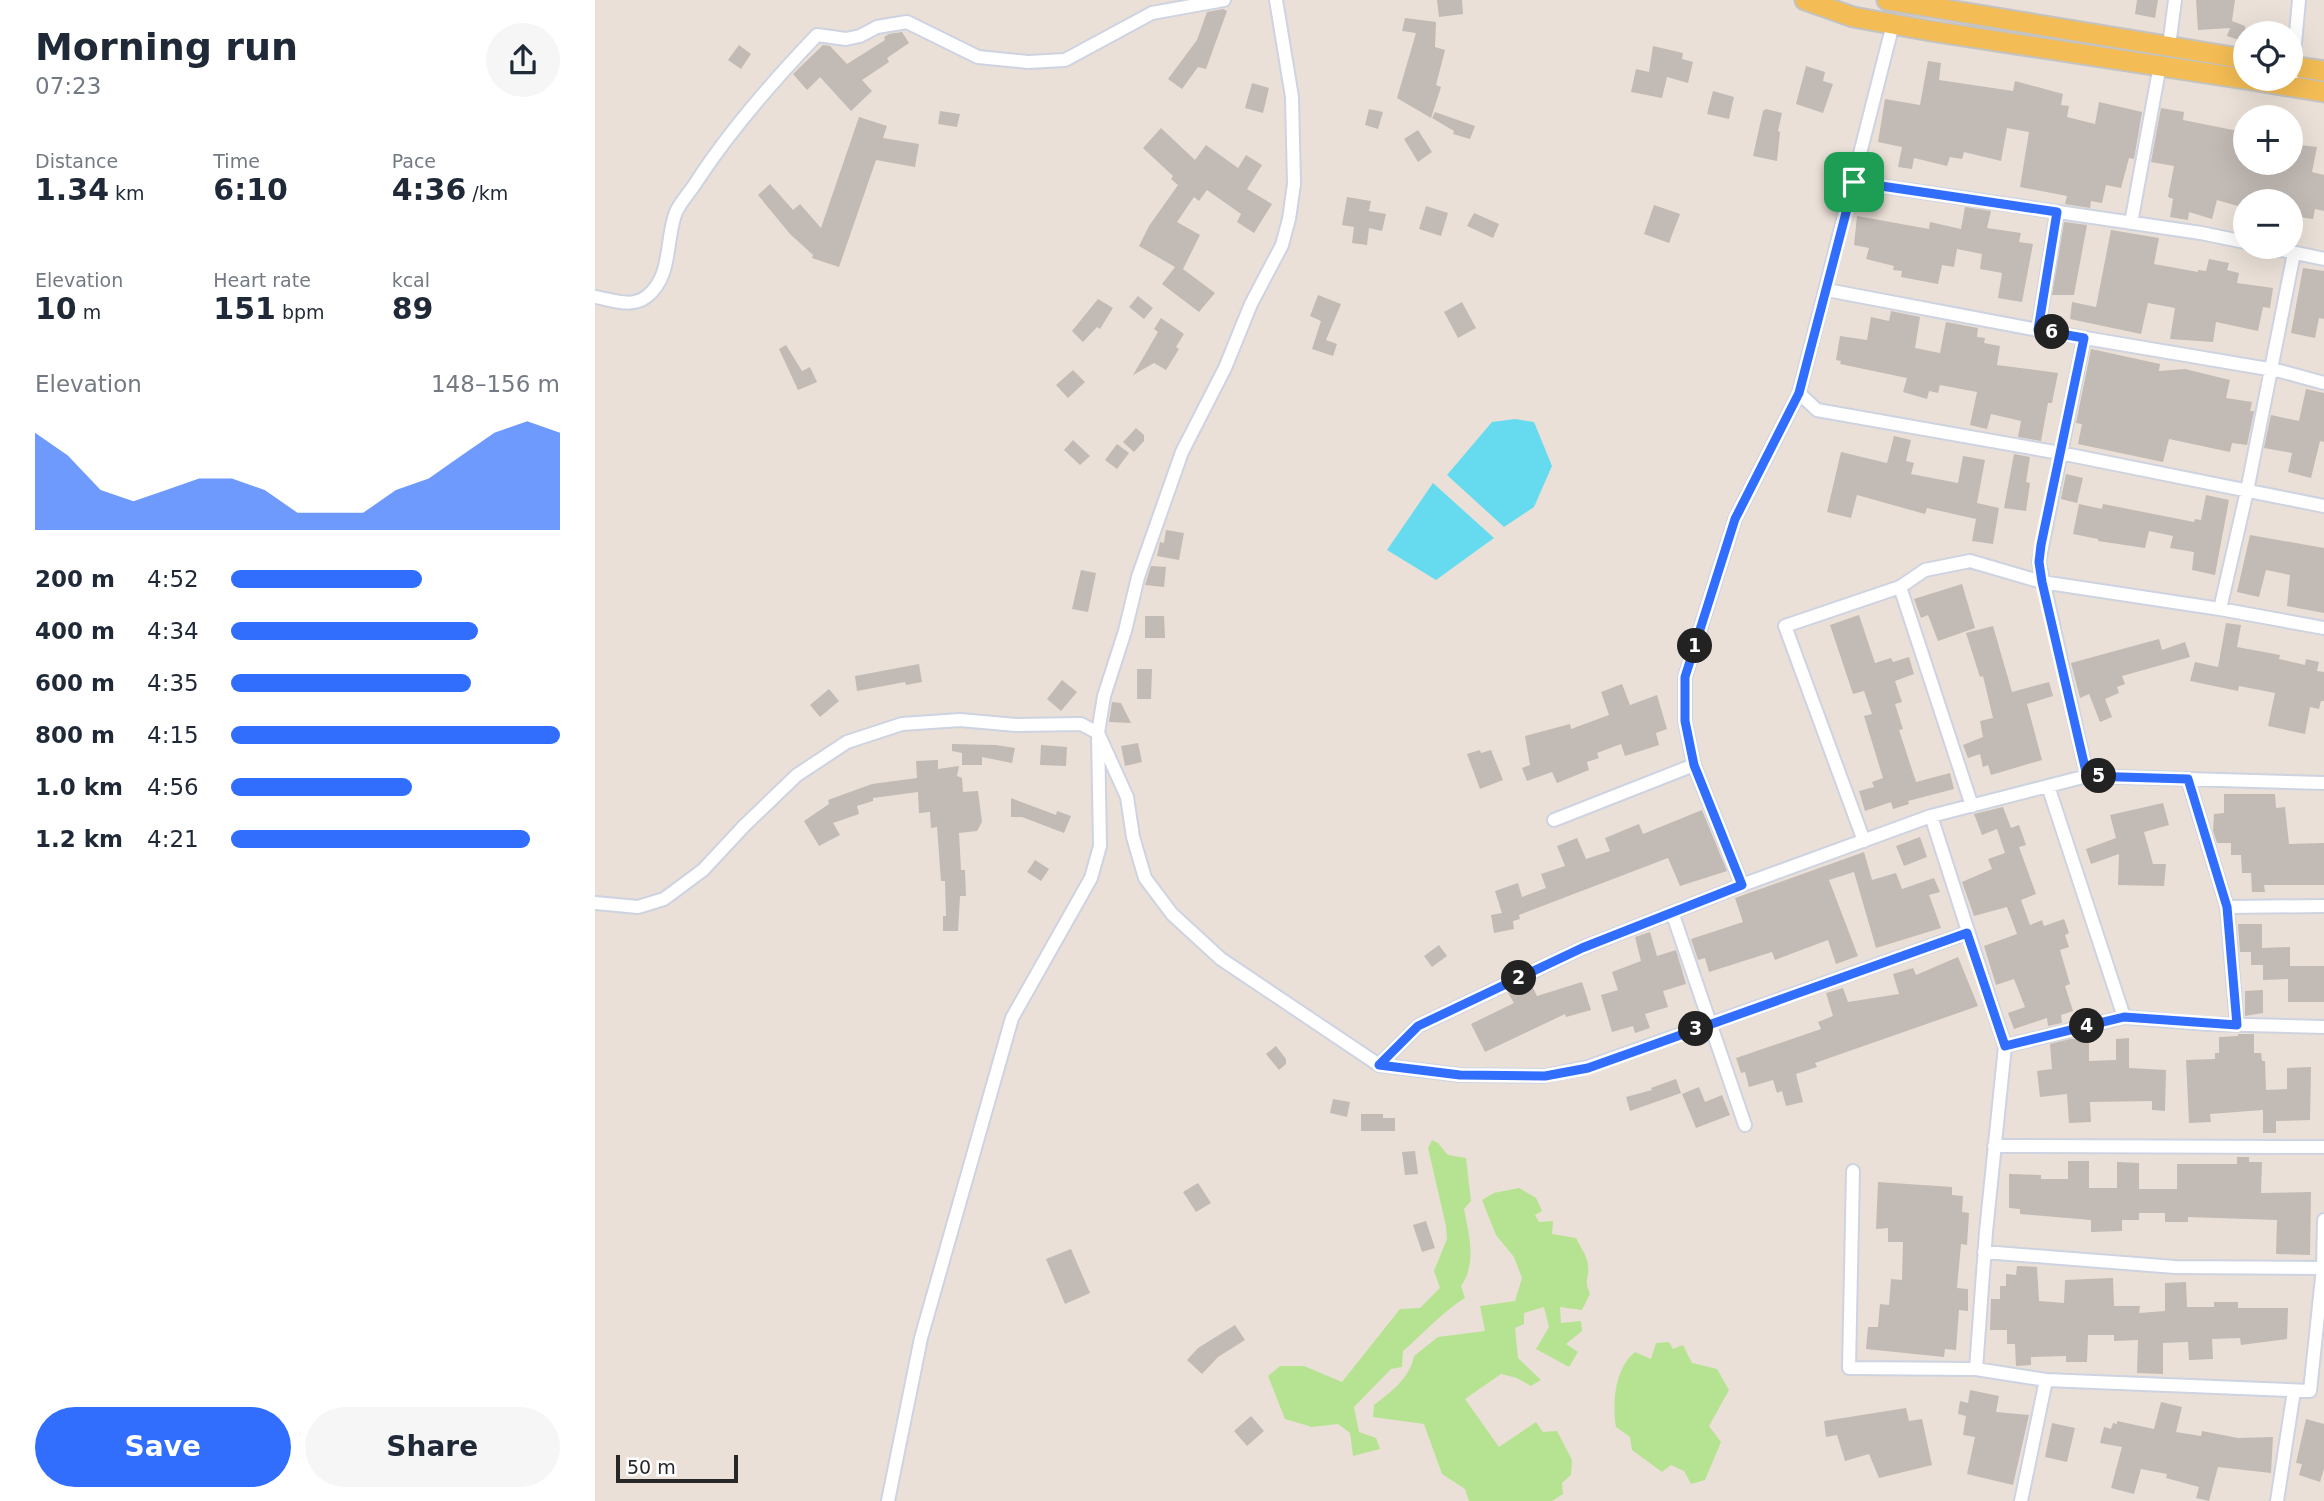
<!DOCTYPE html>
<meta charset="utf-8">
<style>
:root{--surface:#fff;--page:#f6f6f7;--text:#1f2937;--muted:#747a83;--accent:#316efd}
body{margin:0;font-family:"DejaVu Sans",sans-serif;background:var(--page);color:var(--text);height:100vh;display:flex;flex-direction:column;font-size:26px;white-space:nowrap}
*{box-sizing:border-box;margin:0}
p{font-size:23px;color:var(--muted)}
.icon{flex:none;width:38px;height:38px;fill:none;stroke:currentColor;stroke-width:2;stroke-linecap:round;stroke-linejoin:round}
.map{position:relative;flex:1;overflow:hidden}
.side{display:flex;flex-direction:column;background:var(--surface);width:595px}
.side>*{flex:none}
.fabs{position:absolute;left:1638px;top:21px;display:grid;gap:14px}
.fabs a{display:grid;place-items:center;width:70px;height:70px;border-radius:50%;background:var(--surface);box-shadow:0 7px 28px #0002;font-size:35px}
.scale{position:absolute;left:21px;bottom:18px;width:122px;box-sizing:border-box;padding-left:7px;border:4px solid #272727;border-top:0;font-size:19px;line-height:24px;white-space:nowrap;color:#272727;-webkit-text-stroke:5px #fff;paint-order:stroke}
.pin{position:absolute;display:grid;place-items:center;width:60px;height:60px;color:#fff;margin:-30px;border-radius:14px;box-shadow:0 4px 10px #0006}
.km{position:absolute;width:35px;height:35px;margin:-18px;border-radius:50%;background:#222;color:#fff;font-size:19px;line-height:35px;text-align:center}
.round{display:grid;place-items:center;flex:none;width:74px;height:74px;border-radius:37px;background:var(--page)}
.summary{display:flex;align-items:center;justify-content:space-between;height:119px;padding:0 35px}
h1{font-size:38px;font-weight:800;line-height:52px}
.stats{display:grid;grid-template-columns:repeat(3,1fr);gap:10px;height:119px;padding:7px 35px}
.stats div{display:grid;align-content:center}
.stats b{font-size:30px;font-weight:800}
.stats small{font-size:19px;font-weight:400}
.stats p{font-size:19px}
.chart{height:196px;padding:14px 35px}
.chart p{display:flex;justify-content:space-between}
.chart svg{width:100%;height:126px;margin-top:7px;fill:var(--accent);opacity:.7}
.primary-button{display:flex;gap:14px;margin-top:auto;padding:14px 35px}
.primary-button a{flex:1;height:80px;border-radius:42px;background:var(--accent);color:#fff;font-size:28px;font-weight:800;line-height:80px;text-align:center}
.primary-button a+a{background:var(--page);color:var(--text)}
ul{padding:0 35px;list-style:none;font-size:23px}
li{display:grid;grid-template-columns:112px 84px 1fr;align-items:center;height:52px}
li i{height:18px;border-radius:9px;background:var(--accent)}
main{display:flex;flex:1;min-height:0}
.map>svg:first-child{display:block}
</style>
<main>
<section class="side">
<div class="summary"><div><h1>Morning run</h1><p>07:23</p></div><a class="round"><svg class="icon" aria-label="share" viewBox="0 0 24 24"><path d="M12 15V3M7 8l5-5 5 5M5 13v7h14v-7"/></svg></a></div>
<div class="stats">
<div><p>Distance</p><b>1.34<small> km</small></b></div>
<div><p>Time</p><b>6:10</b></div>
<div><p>Pace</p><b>4:36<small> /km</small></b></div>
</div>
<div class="stats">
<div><p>Elevation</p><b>10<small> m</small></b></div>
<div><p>Heart rate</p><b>151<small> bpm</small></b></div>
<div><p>kcal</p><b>89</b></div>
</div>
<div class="chart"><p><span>Elevation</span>148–156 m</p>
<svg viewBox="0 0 160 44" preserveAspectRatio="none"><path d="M0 44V10L10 18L20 30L30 34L40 30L50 26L60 26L70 30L80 38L90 38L100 38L110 30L120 26L130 18L140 10L150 6L160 10V44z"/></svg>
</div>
<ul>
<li><b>200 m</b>4:52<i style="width:58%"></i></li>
<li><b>400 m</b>4:34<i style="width:75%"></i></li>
<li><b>600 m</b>4:35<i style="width:73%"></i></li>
<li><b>800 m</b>4:15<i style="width:100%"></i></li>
<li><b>1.0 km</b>4:56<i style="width:55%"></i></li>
<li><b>1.2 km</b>4:21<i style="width:91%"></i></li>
</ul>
<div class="primary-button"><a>Save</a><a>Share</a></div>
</section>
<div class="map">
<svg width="1729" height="1501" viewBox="0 0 1729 1501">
<rect width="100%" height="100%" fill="#eae0d7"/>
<path fill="#b6e392" d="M837,1140L843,1143L853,1155L871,1158L876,1201L869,1209C874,1234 882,1264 866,1286L870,1298C847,1312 829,1333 808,1351L807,1367L796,1369L759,1407L764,1432L781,1438L785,1449L758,1456L755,1433L743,1424L717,1427L690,1419L673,1376L685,1366H709L747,1382L805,1309L825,1308L845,1288L839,1271L852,1239L851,1226L833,1148Z
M924,1188L941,1198L947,1211L940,1215L944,1222L958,1221L957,1234L981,1238C985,1246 992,1256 993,1265C995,1278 988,1279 995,1294L987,1310L965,1307L966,1323L986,1321L987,1331L971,1344L983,1352L974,1367L941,1349L954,1327L949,1307L929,1313V1324L920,1328L923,1358L946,1380L936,1386L922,1378L906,1374L870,1399L904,1447L941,1422L948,1432L962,1431L977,1460L976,1475L967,1483L968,1494L957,1501H874L870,1489L847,1474L829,1424L778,1417L779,1405C796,1392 815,1378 819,1356L843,1337L890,1331L885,1306L920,1301L927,1278L919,1257L901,1235L887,1200L899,1193Z
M1074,1342L1078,1349L1088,1345L1097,1363L1122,1369L1134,1390L1114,1426L1126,1442L1110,1480L1096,1484L1089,1471L1076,1465L1067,1472L1037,1450L1035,1437L1021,1427C1017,1403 1020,1368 1040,1352L1056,1359L1061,1343Z"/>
<path fill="#66dbf0" d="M920,419L939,422L957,466L939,507L909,527L852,475L897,422Z
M838,483L899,538L841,580L792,550Z"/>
<path fill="#c2bab4" d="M842,0H867L868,14L844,17Z
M1542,0H1563L1560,18L1540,14Z
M1601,0H1640L1637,21L1650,26V42L1632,36L1635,28L1603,30Z
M628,9L632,11L611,69L603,67L587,89L573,79L602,40L612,12Z
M810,18L841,22L840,47L850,50L841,85L846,87L836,118L802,98L821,33L807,31Z
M307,32L314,43L292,58L294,62L267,80L277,91L256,111L225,77L212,90L198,74L228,45L235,46L252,64L290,40L289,37L294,34Z
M144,45L156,54L146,69L133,60Z
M1058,46L1088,53L1087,59L1098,62L1093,83L1072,77L1067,98L1036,92L1041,69L1054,72Z
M1333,61L1346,63L1344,80L1418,91L1420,81L1468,94L1466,105L1474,106L1472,117L1500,124L1504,102L1547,112L1539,159L1534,158L1526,188L1511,185L1507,203L1496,201L1495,208L1470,204L1472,196L1425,187L1434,132L1412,128L1406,161L1369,152L1367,159L1355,157L1352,166L1319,158L1317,169L1303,167L1307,147L1283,142L1290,99L1325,105Z
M1211,66L1230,72L1228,81L1238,84L1228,113L1201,104Z
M657,83L674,88L668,113L650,108Z
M1118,91L1139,97L1134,119L1112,114Z
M1566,108L1589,112L1588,120L1648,132L1644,153L1650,154V163H1696V144L1722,147L1717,172L1729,175V211L1720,209L1718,219L1696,216L1699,201H1650V208L1622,200L1617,219L1594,212L1593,220L1575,217L1578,199L1573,197L1579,166L1556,162Z
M774,109L788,112L783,129L770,125Z
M1171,109L1187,113L1183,131L1185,132L1182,161L1158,156L1168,111Z
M345,111L365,114L362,127L343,124Z
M840,112L880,126L875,139L858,134L859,131L837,118Z
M264,117L292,126L288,138L324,144L320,167L281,160L244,267L217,258L218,255L195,234L163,195L175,184L198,210L205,204L226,228Z
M566,128L600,160L611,145L643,168L651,155L667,165L652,189L677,204L659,233L642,222L646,214L612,190L604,201L599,197L582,222L605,235L588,269L620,293L604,312L567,284L580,267L544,246L554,226L583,185L576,179L578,176L548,148Z
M823,130L837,152L823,162L809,139Z
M752,197L776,201L774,211L791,214L787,231L774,228L772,245L757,243L759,227L747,225Z
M1059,205L1085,214L1074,243L1049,234Z
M831,206L853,213L846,236L824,229Z
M1370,207L1396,211L1392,228L1426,233L1424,242L1438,244L1427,302L1403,298L1407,273L1385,269L1387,254L1362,249L1359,267L1347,265L1343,284L1306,277L1307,271L1298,270L1299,266L1271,259L1274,248L1259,245L1262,216L1334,229L1335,222L1366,229Z
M879,213L904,224L898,238L872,226Z
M1469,222L1492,225L1479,295H1457Z
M1516,230L1564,238L1559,264L1603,272V270L1611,271L1614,259L1634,263L1632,270L1644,273L1642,283L1678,288L1675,308L1668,307L1663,331L1621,322L1618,342L1575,339L1580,308L1553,303L1546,334L1475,319L1477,302L1501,307Z
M1708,268L1729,271V319L1724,318L1720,338L1696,333Z
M723,295L746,304L731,340L742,344L738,356L717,349L726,321L715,316Z
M543,296L558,308L549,319L534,307Z
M503,299L518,308L505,329L502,327L488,342L477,331Z
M867,302L881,328L863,338L849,312Z
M1296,311L1325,317L1320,348L1345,353L1351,322L1383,328L1382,337L1390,338L1389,343L1405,346L1402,365L1463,373L1457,403H1453L1446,441L1423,437L1426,421L1396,414L1392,429L1375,425L1382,392L1345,385L1343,393L1334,391L1332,399L1308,392L1312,378L1245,364L1246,361L1241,360L1245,336L1272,340L1276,317L1294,321Z
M566,318L589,334L581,347L584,349L571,370L559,363L538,375L563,332L559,329Z
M191,345L207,371L215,367L222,382L203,390L184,349Z
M1496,349L1565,364L1564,371L1590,369L1635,380L1631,398L1657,402L1655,411H1659L1652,445L1637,443L1635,452L1574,439L1568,462L1483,444L1487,424L1481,423Z
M478,370L490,382L473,398L461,385Z
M1711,389L1729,393V442L1725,441L1716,478L1693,472L1697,453L1669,448L1676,415L1704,421Z
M541,428L549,435V441L539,452L528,442Z
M1299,436L1316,440L1311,461L1319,463L1316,474L1363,483L1368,456L1390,460L1382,503L1404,508L1398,544L1377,541L1381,519L1332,508L1330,514L1262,495L1256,518L1232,512L1246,452L1292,463Z
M478,440L495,456L485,465L469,450Z
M522,444L534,453L522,469L510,460Z
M1419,454L1435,457L1431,482L1435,483L1431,511L1409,508Z
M1471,474L1488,478L1482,503L1466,499Z
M1611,495L1634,500L1620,575L1597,570L1599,552L1575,548L1578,536L1554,531L1550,548L1503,541V539L1478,534L1484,504L1507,509L1508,504L1599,522L1600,519L1606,520Z
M571,530L589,533L584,560L562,556L565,542L569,543Z
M1655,535L1729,548V613L1692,606L1695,575L1671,570L1664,597L1642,592Z
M556,566L571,567L569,587L550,585Z
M486,570L501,573L493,612L477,609Z
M1367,584L1380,628L1343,641L1333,615L1326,618L1319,599Z
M1264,615L1280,663L1296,658L1298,662L1314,657L1319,674L1300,681L1307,702L1300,704L1308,729L1304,730L1321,782L1355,773L1359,789L1313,801L1314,804L1298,809L1296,802L1270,811L1264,791L1279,787L1277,782L1288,778L1269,716L1277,714L1269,691L1258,694L1235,625Z
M550,616H569L570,638H550Z
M1631,623L1646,625L1642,647L1685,655L1684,659L1710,665L1711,659L1724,662L1722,671L1729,672V701H1726L1724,709L1715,707L1710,734L1673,726L1680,693L1644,686L1643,691L1595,681L1600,662L1623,667Z
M1398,626L1417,692L1454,682L1458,696L1432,704L1447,760L1396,775L1393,765L1388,767L1385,754L1373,758L1368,745L1388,737L1385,721L1398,718L1388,676L1385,677L1371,633Z
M1564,639L1567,650L1590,642L1595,657L1527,676L1530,684L1522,687L1524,693L1510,699L1517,717L1505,722L1494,694L1485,698L1476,663Z
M324,664L327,682L311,685L310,682L262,691L260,676Z
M542,669H557L556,699H542Z
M467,680L482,692L466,711L452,699Z
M1027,684L1035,705L1062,695L1072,729L1061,733L1064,745L1030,756L1026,744L1002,753L1004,758L992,762L994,770L962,783L957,772L932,781L927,768L935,765L930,736L975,724L976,729L1014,715L1006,692Z
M234,689L244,701L225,717L215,705Z
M517,702L526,703L536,723L514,722Z
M543,743L547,762L530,766L526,746Z
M357,744L401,745L420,748L417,763L387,757V765H367V753L357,751Z
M446,745L472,747L471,766L445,765Z
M885,750L886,753L896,750L908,780L885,789L872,754Z
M343,760V769L364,766L362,776L367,778L368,792L383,791L387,822L382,831L364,833L366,870H370L371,896H365L363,931H348V916H351L350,881H346L342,827L336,828L335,812L324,813L323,792L278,798V801L262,806L264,814L238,823L245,835L224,846L209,821L234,804L233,800L277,784L322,778L321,761Z
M1629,794H1680L1681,808L1690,807L1694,844L1729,843V885H1669L1670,892H1657L1656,873H1647L1646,855H1636V843H1622L1618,831L1619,814L1629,813Z
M416,798L461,815L462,811L476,816L469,833L427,817H416Z
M1568,803L1574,825L1549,832L1558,864H1571L1569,886L1523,885L1524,854L1496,864L1491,849L1521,838L1515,815Z
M1408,807L1416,828L1424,825L1431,845L1424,847L1441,894L1426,900L1435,925L1447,920L1449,926L1469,919L1474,933L1470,935L1474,947L1465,950L1475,984L1470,986L1478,1011L1466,1015L1467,1023L1453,1026L1452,1018L1419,1029L1413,1013L1430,1007L1419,979L1401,985L1389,946L1422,934L1412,907L1379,916L1367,882L1397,869L1393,859L1410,853L1402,829L1387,835L1379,814Z
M1107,810L1132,871L1085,886L1073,858L924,915L925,919L918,921L919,929L899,933L896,915L907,913L900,891L923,883L927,897L951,888L946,874L970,866L962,846L982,838L991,859L1015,851L1010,838L1044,824L1048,834Z
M1325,837L1332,857L1309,866L1301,846Z
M1269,852L1277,880L1301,873L1307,889L1339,878L1345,892L1334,895L1346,928L1281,948L1259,872L1234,880L1263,956L1241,964L1233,940L1180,960L1177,952L1114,972L1110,958L1103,960L1096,939L1148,922L1140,898Z
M440,860L454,869L446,881L432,872Z
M1643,924H1667V948L1695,947V966H1729V1002H1693V979L1668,980V965H1656V952H1645Z
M1055,932L1062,956L1081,950L1091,984L1068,991L1073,1007L1050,1014L1055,1028L1040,1033L1038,1026L1017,1032L1006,995L1023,990L1017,972L1046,961L1040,937Z
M844,945L852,956L837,967L829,956Z
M1363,957L1383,1006L1220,1063L1222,1067L1201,1074L1208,1102L1191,1106L1187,1091L1182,1093L1178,1080L1154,1087L1150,1072L1146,1073L1141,1058L1226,1029L1223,1022L1238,1016L1231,993L1248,988L1253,1002L1304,994L1298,974L1318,968L1321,975Z
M935,982L942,996L987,982L996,1010L971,1017L970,1014L890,1052L876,1024L919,1003L913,993Z
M1668,990V1013L1650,1016V991Z
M1643,1034H1659V1053H1666L1667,1061H1670L1671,1090L1692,1089V1068L1716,1067L1715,1120L1681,1121V1133H1668V1110L1615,1114L1616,1122L1594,1123L1591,1060L1620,1059V1053H1624V1037L1643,1036Z
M1534,1038V1068L1571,1070L1570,1111L1557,1110V1101L1495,1102L1496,1122L1474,1123L1472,1094L1445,1097L1442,1071L1457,1069L1455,1044L1475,1039H1494V1061L1521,1060V1039Z
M681,1046L691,1059V1064L684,1070L671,1054Z
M1081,1079L1086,1093L1035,1111L1031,1097L1057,1090L1056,1088Z
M1104,1087L1110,1102L1127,1095L1135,1115L1101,1128L1087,1094Z
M738,1099L755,1102L752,1117L735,1113Z
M766,1114H788V1118H800V1131H766Z
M820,1151L823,1174L810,1175L807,1152Z
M1642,1157H1654V1162H1667L1666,1193L1716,1192L1715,1255L1681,1254L1682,1220L1593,1217V1222H1570V1213H1544V1220H1527V1231L1496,1232V1220L1425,1214V1209L1414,1208V1174L1446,1175V1179H1473V1161H1494V1188H1522V1162L1544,1163V1189H1582V1164H1642Z
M1283,1182L1357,1187V1195L1368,1196L1367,1212L1374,1213L1372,1245L1366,1244L1362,1288L1373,1289V1311L1364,1310L1361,1350L1350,1349L1349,1357L1271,1349L1273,1327H1283L1285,1304L1294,1305L1296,1279L1307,1280L1308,1242H1293V1228L1281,1229Z
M603,1183L616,1203L601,1212L588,1192Z
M831,1221L840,1248L827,1252L818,1225Z
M476,1249L495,1293L470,1304L451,1259Z
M1422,1266L1442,1267L1444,1301L1469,1303L1470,1280L1518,1278L1519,1306H1545L1544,1313L1570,1311V1283L1591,1282L1592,1307H1619V1302H1643V1308H1693L1692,1339L1646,1345L1645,1338L1617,1339L1618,1359L1594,1360L1593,1342L1568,1343V1374L1542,1373L1543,1340L1519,1341V1335H1493L1492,1362H1471V1356L1436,1357V1365L1421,1366L1420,1344H1412V1330H1395L1396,1299H1405V1286H1411V1274L1421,1275Z
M640,1325L650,1340L623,1357L607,1374L592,1360L603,1348Z
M1375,1390L1404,1396L1401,1412L1434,1415L1418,1485L1372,1474L1380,1437L1368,1435L1371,1416L1363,1414L1365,1401L1373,1403Z
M1566,1402L1587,1407L1581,1432L1606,1436L1607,1431L1643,1438L1678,1437L1676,1473L1623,1467L1614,1501L1601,1498L1604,1487L1571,1478L1572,1474L1546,1469L1539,1494L1516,1488L1527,1447L1505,1443L1509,1427L1516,1429L1518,1423L1522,1424V1421L1559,1429Z
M1311,1408L1314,1421L1327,1419L1337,1465L1284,1478L1274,1454L1250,1461L1242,1435L1231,1437L1229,1421Z
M656,1416L669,1431L652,1446L639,1431Z
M1711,1419L1729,1424V1469L1725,1482L1704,1475L1707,1464L1701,1463Z
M1457,1423L1480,1428L1472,1462L1450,1457Z"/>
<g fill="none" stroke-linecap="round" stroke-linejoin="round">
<g stroke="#cdd3e1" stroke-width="16">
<path id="street" d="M1574,46L1580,0
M1696,87L1704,0
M1259,182L1606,233L1650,242
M1536,223L1565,65
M1672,247L1729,259
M1699,253L1652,491L1625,609L1729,628
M1232,290L1443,330L1685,371L1729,383
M0,297C18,300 36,308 51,297C78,277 70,239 81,212C86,201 96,191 102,181C136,129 179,80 222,35L251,39L265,36L282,27L312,22L383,57L433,62L470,60L557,13L629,0
M1443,330L1462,212
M1489,338L1444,562L1492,776
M1204,393L1222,410L1465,453L1729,506
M1593,779L1632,907L1642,1025
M1453,786L1529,1017
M1377,806L1305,587L1330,570L1375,561L1447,582L1625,609
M1336,816L1410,1046L1391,1232L1381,1369L1451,1380L1426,1501
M959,820L1099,765
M1269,841L1190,626L1305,587
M1147,885L1099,765L1090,721V677L1140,519L1204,393L1298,24
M0,903L43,907L69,899L108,870L149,826L202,775L252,742L307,724L365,720L421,725L486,724L503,733L532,797L538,837L550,878L577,914L626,959L784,1065L823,1026L987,948L1147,885L1336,816L1492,776L1729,783
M1632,907L1729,906
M1077,912L1150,1125
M1410,1046L1529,1017L1613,1024L1729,1027
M784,1065L865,1075L950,1076L993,1067L1372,933
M1399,1146L1729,1147
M1258,1171L1254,1368L1381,1369
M1389,1252L1580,1267L1729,1268
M1451,1380L1715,1391L1728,1268L1729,1220
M293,1501L326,1338L417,1018L496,878L505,846L503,733L509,696L530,631L543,577L587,452L630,368L656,304L687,245L694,219L699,184L697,97L681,0
M1682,1501L1699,1391"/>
</g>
<g stroke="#c3c3c3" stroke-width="23">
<path id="primary" d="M1210,0L1258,17L1336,31L1650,79
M1292,0L1650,59
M1696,66L1729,71
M1651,79L1729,92"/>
</g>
<use href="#street" stroke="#fff" stroke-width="12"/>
<use href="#primary" stroke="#f3bc54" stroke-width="19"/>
</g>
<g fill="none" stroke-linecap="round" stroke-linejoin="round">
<g stroke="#fff" stroke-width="14">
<path id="route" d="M1259,182L1462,212L1443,330L1489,338L1446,545L1444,562L1447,582L1492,776L1593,779L1632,907L1642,1025L1529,1017L1410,1046L1372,933L993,1068L950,1076L865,1075L784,1065L823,1026L987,948L1147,885L1099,765L1090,721V677L1140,519L1204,393Z"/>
</g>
<use href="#route" stroke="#316efd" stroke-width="9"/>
</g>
</svg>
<div class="fabs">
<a><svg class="icon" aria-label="locate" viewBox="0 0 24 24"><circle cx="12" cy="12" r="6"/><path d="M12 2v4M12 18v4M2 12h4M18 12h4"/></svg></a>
<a>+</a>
<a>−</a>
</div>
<div class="scale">50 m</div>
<div class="pin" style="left:1259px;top:182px;background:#1e9e55"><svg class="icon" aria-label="arrive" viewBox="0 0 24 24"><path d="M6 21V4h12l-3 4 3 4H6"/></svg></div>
<b class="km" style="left:1100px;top:646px">1</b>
<b class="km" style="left:924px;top:978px">2</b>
<b class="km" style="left:1101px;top:1029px">3</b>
<b class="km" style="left:1492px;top:1026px">4</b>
<b class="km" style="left:1504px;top:776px">5</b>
<b class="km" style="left:1457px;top:332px">6</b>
</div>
</main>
